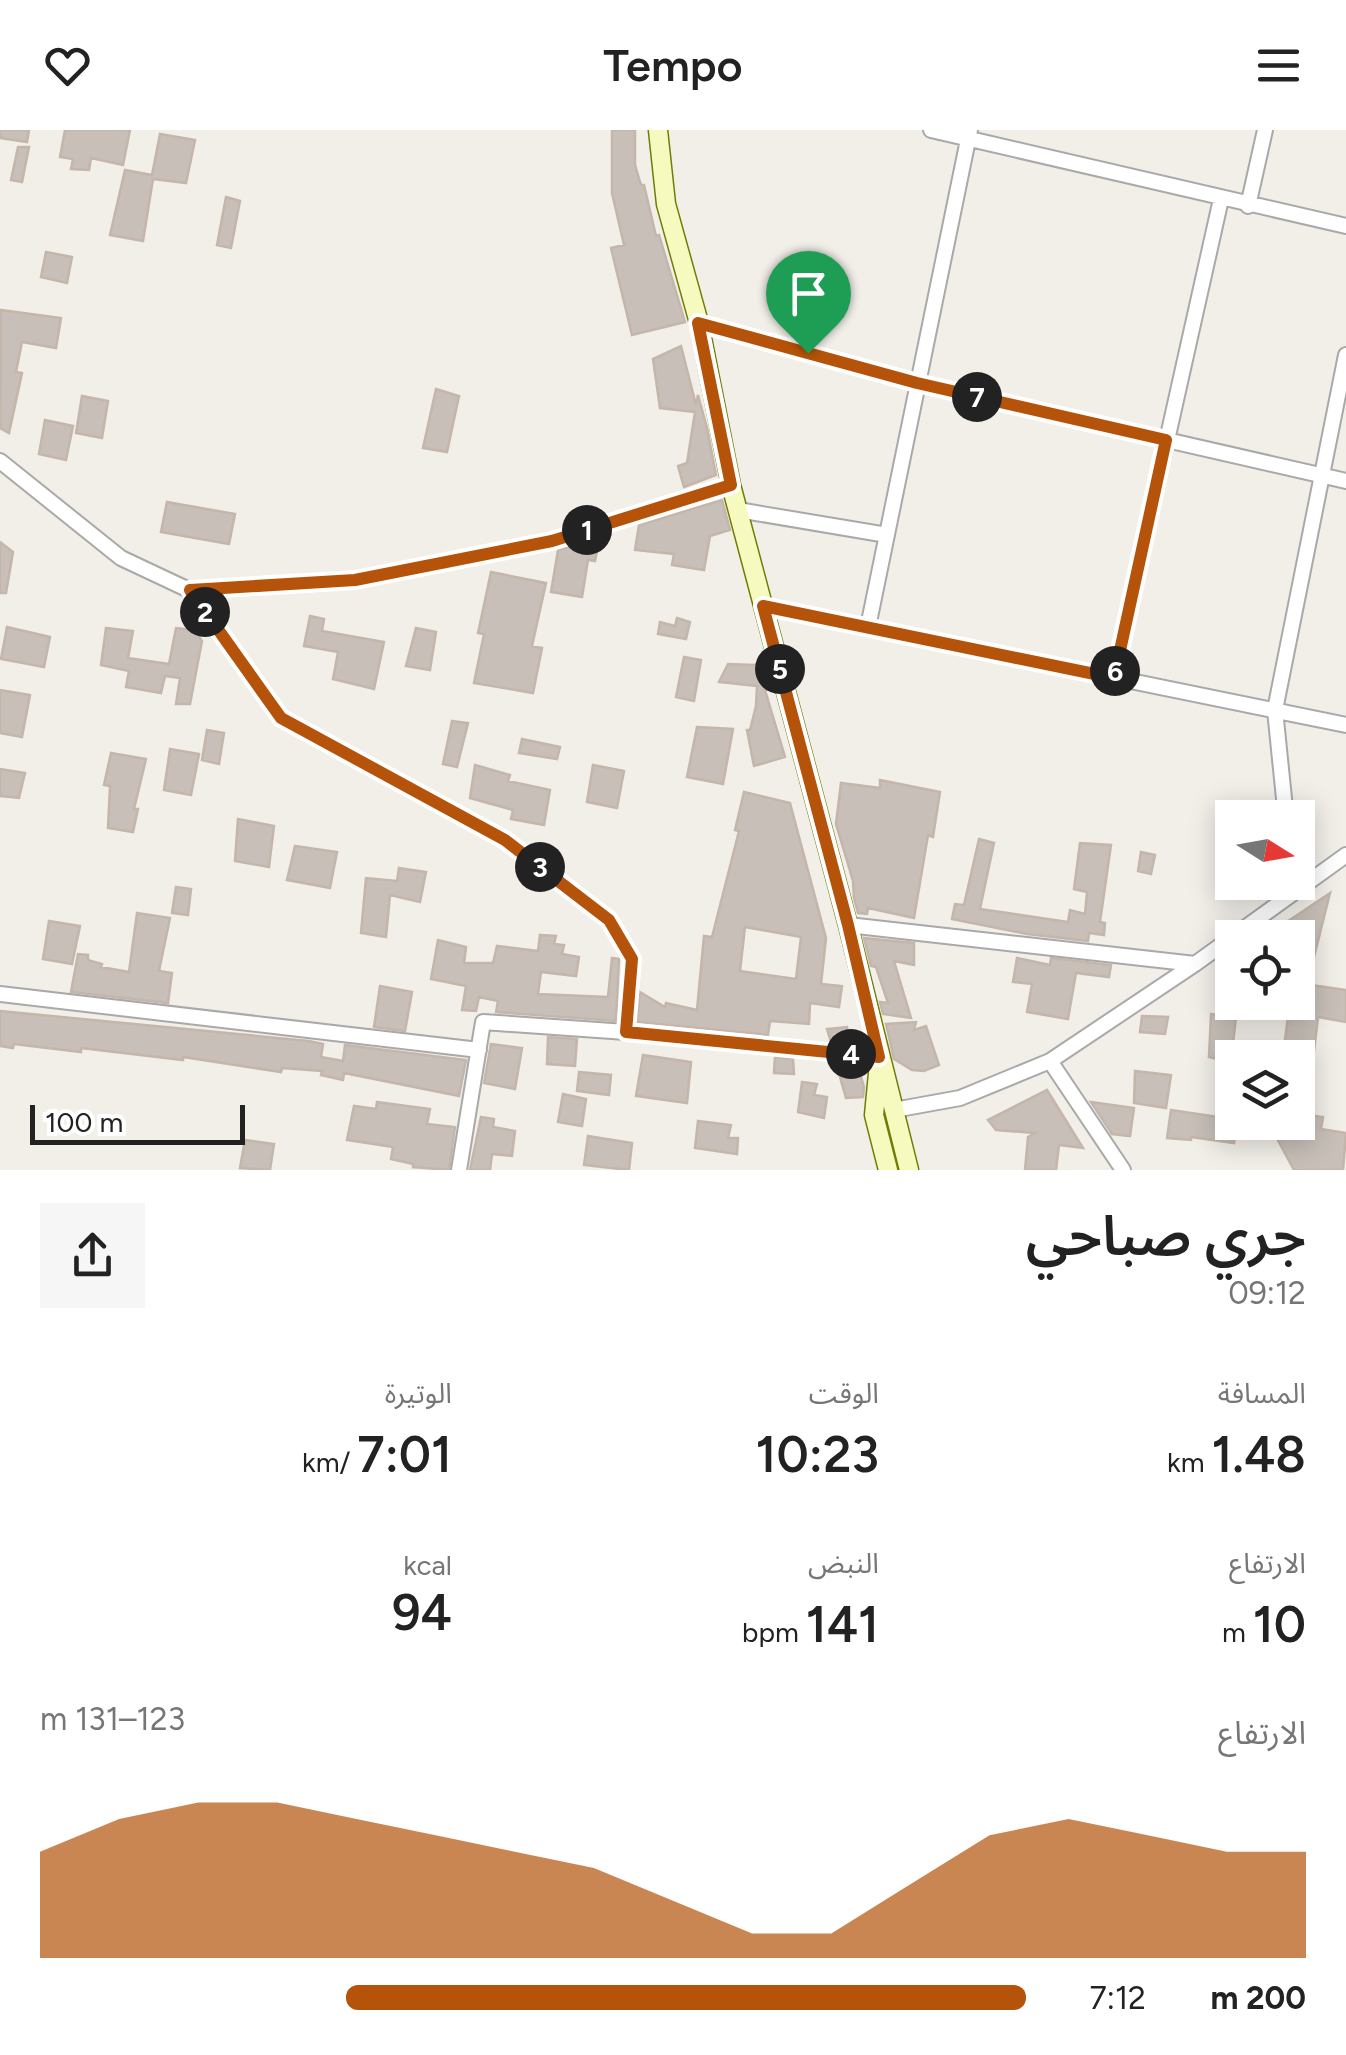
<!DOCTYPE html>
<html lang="ar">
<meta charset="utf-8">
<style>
:root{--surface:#fff;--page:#f6f6f6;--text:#222;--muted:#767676;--accent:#b45309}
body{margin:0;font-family:Figtree,"Noto Sans Arabic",sans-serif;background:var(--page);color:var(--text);direction:rtl;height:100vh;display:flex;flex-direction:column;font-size:38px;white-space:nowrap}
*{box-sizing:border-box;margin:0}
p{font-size:32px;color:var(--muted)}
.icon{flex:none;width:55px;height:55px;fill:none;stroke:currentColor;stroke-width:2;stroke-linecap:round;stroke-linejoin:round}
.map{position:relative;height:1040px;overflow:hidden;direction:ltr}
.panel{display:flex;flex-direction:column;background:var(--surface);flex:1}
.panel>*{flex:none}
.needle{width:65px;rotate:101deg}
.tools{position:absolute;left:1215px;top:670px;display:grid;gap:20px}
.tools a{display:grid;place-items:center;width:100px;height:100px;border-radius:0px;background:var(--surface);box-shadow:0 5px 25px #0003;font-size:50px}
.scale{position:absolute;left:30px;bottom:25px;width:215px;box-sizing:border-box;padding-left:10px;border:5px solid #222;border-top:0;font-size:28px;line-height:35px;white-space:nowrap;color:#222;-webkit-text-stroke:8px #fff;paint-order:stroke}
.pin{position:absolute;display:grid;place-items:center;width:85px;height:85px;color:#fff;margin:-102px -42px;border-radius:50% 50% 50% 0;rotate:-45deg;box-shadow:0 0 10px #0007}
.pin .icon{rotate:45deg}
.km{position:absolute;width:50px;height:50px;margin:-25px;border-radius:50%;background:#222;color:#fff;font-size:28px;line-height:50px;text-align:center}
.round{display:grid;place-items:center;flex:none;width:105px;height:105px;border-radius:0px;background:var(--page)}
.summary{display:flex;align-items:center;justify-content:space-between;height:170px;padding:0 40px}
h1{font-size:55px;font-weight:600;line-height:75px}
.stats{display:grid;grid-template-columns:repeat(3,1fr);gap:15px;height:170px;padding:10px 40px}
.stats div{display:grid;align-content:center}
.stats b{font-size:50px;font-weight:600}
.stats small{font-size:28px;font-weight:400}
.stats p{font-size:28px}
.chart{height:280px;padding:20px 40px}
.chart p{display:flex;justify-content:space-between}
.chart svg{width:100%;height:180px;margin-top:10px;fill:var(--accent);opacity:.7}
ul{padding:0 40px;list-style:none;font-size:32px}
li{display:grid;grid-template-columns:160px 120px 1fr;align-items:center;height:75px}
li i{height:25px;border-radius:12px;background:var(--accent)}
header{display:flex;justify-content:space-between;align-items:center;height:130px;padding:0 40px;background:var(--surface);font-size:45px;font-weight:600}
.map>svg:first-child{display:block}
</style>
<header><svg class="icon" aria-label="menu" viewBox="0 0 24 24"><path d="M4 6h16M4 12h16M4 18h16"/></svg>Tempo<svg class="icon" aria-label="heart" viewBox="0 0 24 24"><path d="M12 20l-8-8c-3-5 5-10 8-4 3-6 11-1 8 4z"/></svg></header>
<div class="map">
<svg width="1346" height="1040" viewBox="0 0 1346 1040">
<rect width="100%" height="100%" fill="#f2efe9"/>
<path fill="#c7bfb8" stroke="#c4b6ab" stroke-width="2.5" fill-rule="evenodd" d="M0,0H29L27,12L0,8Z
M65,0H130L123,35L91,28L89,40L71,39L73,29L60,27Z
M612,0H635V35L641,55H644L656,106L659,105L685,192L632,205L611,118L624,115L612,63Z
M160,4L195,10L186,53L153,49L143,111L110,105L125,40L152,45Z
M18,17H29L22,52L11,50Z
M226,67L240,71L231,118L217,115Z
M46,122L72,127L67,153L41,147Z
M1,180L61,188L56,218L22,212L16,242L22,243L9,303L0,298Z
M681,216L696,275L698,265L707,298L716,345L684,357L678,336L687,333L695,282L660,278L653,229Z
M436,259L459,266L447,322L423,318Z
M82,266L108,271L102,308L76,303Z
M45,290L73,296L66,330L39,324Z
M722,370L730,400L710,406L704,440L672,435L674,424L635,420L639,395Z
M167,372L235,384L229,414L161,402Z
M600,407L595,431L588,430L582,467L551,462L558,420Z
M0,412L13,422L6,463H0Z
M491,442L546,453L532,516L542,518L533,563L474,553L484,504L478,503Z
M310,486L324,489L322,501L384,512L374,559L333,549L338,522L304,516Z
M677,488L690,492L686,509L658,504L660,492L675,496Z
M7,497L50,507L44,537L1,529Z
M106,498L133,501L128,528L169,534L176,498L194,500L202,511L190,574H176L180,548L165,546L161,563L126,557L129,541L101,535Z
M416,498L436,502L430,540L406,536Z
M684,527L701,530L694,571L676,567Z
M759,527H763L769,559L765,560L785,627L754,636L747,600H750L756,576L757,556L719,552L728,534L754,535L758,534Z
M0,560L30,565L22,607L0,603Z
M452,591L468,593L457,637L443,634Z
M697,597L733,599L723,654L687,647Z
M207,600L224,603L219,634L202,630Z
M522,609L560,617L557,629L519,623Z
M170,619L199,624L191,665L164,660Z
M111,623L146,629L134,679H138L133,702L108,698L110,656L104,655Z
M475,635L510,645L508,651L550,660L544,695L511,689L513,680L470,668Z
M593,635L624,641L617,678L587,672Z
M0,639L25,643L19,668L0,666Z
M880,650L940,662L933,707L928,705L914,788L868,778L867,784L858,783L854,768L853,751L836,694L841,653L880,658Z
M744,662L790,673L826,808L821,854L842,856L839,877L810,873L809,894L770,891L768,905L637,892L640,862L665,877L666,873L697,880L704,806L712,807L739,701L735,700ZM745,797L801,807L796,849L740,841Z
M238,689L274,696L269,737L235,731Z
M979,709L994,713L980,779L1068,792L1070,780L1085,784L1087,762L1074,759L1080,713L1111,715L1100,792L1105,793L1104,805L1089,803L1088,811L1027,804L952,789L955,774L964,775Z
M295,716L337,722L330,758L287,750Z
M1141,722L1155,725L1151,744L1138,741Z
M399,738L426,742L420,772L390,765L386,807L361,803L366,748L397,751Z
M176,757L191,759L188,785L172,783Z
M1330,763L1310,843L1298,840V808H1263Z
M137,783L170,788L159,841L172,843L168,873L71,862L78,824L88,825V830L102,834L101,837L129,842Z
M49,791L80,796L72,834L43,829Z
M540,805L556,806L554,814L564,815L562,824L579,827L576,846L541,842L538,864L608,867L612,828L619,829L616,891L496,882L498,871L479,867L476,881L462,880L466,856L431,849L438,810L466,817L464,833H493L497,816L538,821Z
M864,808L914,813V835L894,831L911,888L883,884L880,872L888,873L876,837L871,836Z
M1017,828L1050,835L1051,828L1111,835L1109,847L1076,843L1068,889L1027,882L1032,854L1013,852Z
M1304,854L1346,860V892L1318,887L1314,921L1284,917L1290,872H1300Z
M380,856L412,862L405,901L374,897Z
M0,881L309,911L323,914L321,927L343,931L345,915L466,930L459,966L344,943L343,950L321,945L322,941L282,938L281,942L183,927V930L81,918V922L14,914L13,918L0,916Z
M1211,884L1236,887L1233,914L1280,921V928H1232V957L1217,929L1209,927Z
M1142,886L1168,887L1165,904L1140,902Z
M916,892L914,900L926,896L939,935L924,941L912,940L894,929L886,894Z
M847,897L850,913L831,912L827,899Z
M548,907L577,909L575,936L547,934Z
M491,914L522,918L515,959L484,953Z
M643,925L691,932L687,973L636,966Z
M775,927L793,929L794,944L774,943Z
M836,933L858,936L864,957L863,967L846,968Z
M1135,941L1171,945L1166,978L1134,973Z
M579,942L611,945L609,965L577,961Z
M802,952L817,954L814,965L827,967L824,988L798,982Z
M1047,960L1083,1018L1059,1015L1056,1040H1025L1028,1007L1035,1003L996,1000L988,990Z
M563,964L586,969L582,996L558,992Z
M377,972L430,979L427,994L455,997L449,1040L413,1037V1034L391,1029L393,1017L347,1010L354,976L376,979Z
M1091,972L1134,978L1130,1006L1112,1004Z
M1171,980L1232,989V992H1238L1234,1013L1191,1007V1010L1167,1008Z
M1298,984L1323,987L1321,999L1346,1003L1343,1040H1294L1268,992H1298Z
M481,987L494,989L493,997L515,1001L512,1026L492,1024L490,1040H470Z
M698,991L731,995L728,1008H738L737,1024L695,1018Z
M588,1006L632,1013L629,1040L584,1035Z
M245,1010L274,1014L270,1040L240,1038Z"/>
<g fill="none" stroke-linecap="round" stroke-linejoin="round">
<g stroke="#a9a9a9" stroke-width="18">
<path id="street" d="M931,0L1346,96
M1248,76L1265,0
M699,193L917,253L1346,351
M0,331L121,428L189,460L355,450L552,411L731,355
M738,380L887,405
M189,460L281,588L505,710L609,790L632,829L626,902
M763,476L1346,595
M868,497L970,0
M1114,547L1221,69
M1286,688L1275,580L1346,225
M848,795L1195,834
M0,864L479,920
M1050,931L1123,1040
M894,980L960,968L1050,931L1195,834L1346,725
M459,1040L483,892L626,902L879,927"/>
</g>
<g stroke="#707d05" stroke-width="21">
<path id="secondary" d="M658,0L666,74L699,193L731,355L848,795L909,1040
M878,943L874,985L888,1040"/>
</g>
<use href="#street" stroke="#fff" stroke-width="14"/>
<use href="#secondary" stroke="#f7fabf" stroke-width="18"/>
</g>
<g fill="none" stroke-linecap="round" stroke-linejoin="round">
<g stroke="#fff" stroke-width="20">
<path id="route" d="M698,193L917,253L1166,310L1114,548L763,476L848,795L879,927L626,902L632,829L609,790L505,710L281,588L190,460L355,450L552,411L731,355Z"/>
</g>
<use href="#route" stroke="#b45309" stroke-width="12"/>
</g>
</svg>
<div class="tools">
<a><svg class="needle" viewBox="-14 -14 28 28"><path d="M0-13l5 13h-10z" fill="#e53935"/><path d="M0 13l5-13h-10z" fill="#767676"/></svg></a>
<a><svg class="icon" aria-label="locate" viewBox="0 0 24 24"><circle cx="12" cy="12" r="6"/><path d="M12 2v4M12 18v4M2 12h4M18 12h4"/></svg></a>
<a><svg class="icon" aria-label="layers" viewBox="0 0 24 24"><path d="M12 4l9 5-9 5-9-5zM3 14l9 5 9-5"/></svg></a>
</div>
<div class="scale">100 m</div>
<div class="pin" style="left:808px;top:223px;background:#1e9e55"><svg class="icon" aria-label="arrive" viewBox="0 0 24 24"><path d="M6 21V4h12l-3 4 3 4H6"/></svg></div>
<b class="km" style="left:587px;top:400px">1</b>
<b class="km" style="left:205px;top:482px">2</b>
<b class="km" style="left:540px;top:737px">3</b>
<b class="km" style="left:851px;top:924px">4</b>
<b class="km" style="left:780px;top:539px">5</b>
<b class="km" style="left:1115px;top:541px">6</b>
<b class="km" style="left:977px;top:267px">7</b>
</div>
<section class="panel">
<div class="summary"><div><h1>جري صباحي</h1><p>09:12</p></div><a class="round"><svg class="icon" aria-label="share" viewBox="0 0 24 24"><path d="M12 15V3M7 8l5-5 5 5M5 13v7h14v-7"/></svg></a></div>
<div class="stats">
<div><p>المسافة</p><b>1.48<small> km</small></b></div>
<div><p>الوقت</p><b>10:23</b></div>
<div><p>الوتيرة</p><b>7:01<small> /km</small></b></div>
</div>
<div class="stats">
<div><p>الارتفاع</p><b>10<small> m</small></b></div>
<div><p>النبض</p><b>141<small> bpm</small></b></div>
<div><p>kcal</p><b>94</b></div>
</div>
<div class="chart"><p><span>الارتفاع</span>123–131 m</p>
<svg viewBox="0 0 160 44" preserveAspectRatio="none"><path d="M0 44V18L10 10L20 6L30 6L40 10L50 14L60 18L70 22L80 30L90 38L100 38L110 26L120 14L130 10L140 14L150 18L160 18V44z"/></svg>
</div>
<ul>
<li><b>200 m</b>7:12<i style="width:69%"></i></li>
</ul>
</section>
